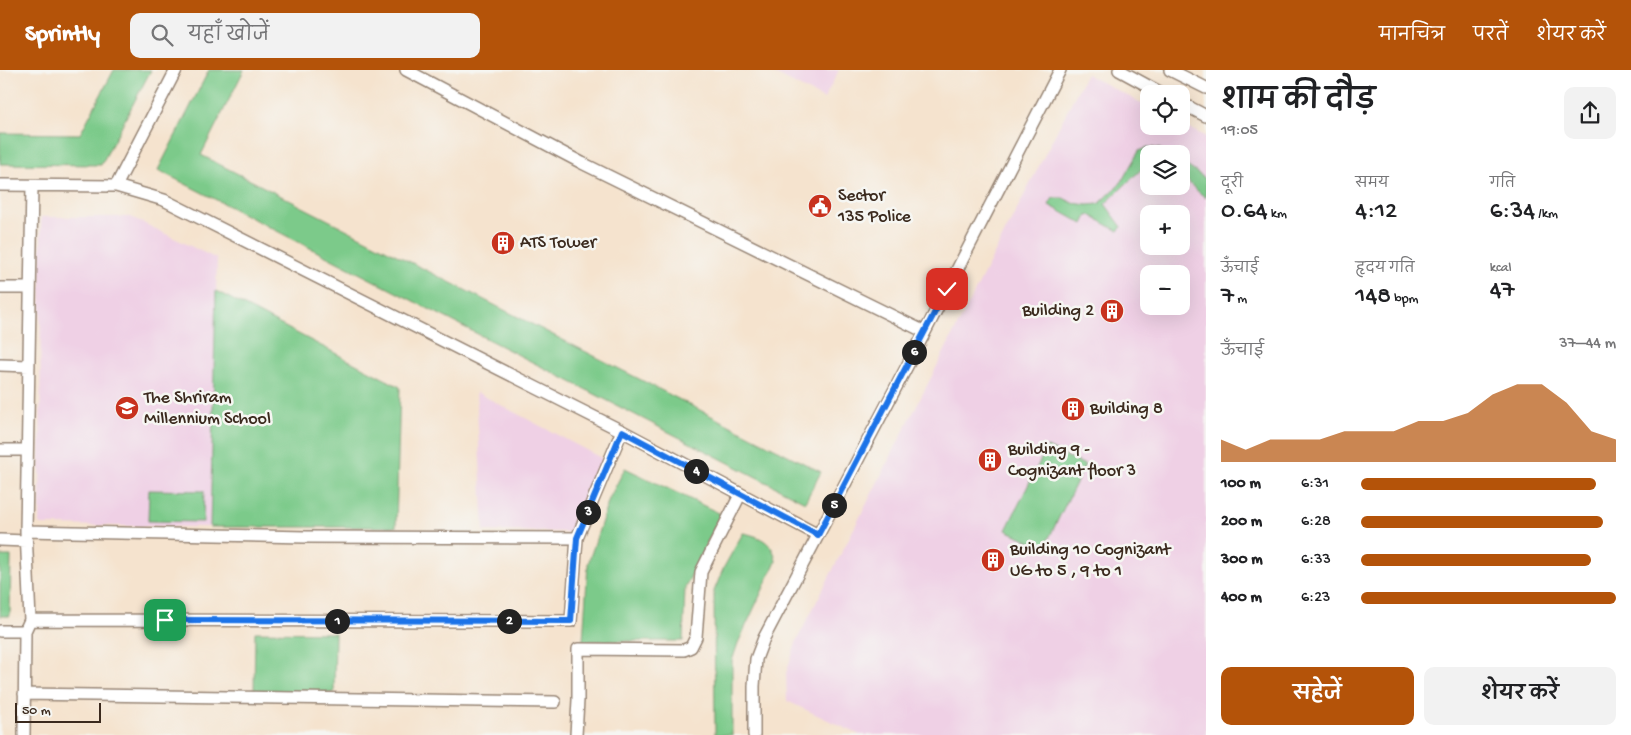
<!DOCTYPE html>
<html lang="hi">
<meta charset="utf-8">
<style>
:root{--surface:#fff;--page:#f2f2f2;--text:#202124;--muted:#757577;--accent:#b45309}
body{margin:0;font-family:"Gochi Hand","Playpen Sans Deva",sans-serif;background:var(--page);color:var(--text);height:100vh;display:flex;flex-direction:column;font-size:19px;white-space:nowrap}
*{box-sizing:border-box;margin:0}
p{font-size:16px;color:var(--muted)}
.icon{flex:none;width:28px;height:28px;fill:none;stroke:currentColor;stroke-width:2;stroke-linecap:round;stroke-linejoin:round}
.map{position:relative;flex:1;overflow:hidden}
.details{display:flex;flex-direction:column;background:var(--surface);width:425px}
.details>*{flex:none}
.controls{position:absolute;left:1140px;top:15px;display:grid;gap:10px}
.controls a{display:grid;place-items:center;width:50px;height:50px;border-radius:10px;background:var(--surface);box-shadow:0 5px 20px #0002;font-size:25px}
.scale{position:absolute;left:15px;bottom:12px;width:86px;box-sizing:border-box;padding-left:5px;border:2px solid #3b2a1e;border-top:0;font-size:14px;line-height:18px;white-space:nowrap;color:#3b2a1e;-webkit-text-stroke:4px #f6f6f2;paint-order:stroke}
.pin{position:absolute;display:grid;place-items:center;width:42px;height:42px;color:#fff;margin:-21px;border-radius:10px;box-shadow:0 2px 8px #0006}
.km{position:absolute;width:25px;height:25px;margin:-12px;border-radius:50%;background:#222;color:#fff;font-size:14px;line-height:25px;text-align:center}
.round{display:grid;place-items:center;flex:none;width:52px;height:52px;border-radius:10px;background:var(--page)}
.head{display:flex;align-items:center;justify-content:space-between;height:85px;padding:0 15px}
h1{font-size:28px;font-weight:600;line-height:38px}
.stats{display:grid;grid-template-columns:repeat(3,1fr);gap:8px;height:85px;padding:5px 15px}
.stats div{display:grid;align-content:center}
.stats b{font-size:25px;font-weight:600}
.stats small{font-size:14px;font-weight:400}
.stats p{font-size:14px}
.chart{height:140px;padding:10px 15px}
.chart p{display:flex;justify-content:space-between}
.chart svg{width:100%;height:90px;margin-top:5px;fill:var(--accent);opacity:.7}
.cta{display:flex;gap:10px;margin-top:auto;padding:10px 15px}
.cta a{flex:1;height:58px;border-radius:10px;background:var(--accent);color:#fff;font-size:20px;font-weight:600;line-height:58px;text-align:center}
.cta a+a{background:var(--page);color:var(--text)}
ul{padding:0 15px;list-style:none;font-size:16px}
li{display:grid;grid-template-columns:80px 60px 1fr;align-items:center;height:38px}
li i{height:12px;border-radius:6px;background:var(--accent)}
header{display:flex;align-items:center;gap:30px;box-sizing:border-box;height:70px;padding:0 25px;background:var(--accent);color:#fff}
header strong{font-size:24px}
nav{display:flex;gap:28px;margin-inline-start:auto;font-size:18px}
.search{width:350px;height:45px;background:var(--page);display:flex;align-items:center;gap:12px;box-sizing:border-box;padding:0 18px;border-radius:10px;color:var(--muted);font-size:19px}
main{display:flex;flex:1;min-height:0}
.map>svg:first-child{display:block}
</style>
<header>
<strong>Sprintly</strong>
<div class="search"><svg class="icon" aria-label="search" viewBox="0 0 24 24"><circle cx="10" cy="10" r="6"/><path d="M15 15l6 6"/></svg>यहाँ खोजें</div>
<nav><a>मानचित्र</a><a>परतें</a><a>शेयर करें</a></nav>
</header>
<main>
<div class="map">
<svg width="1206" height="665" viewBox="0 0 1206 665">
<rect width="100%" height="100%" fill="#f6f6f2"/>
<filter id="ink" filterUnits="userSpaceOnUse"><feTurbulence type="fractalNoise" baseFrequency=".02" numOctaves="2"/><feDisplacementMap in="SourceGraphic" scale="10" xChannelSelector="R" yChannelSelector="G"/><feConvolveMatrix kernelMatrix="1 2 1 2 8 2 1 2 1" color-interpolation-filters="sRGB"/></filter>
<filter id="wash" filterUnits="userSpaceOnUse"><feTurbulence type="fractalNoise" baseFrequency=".0096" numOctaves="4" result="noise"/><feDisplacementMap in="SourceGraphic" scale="20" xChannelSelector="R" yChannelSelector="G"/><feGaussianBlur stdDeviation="1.12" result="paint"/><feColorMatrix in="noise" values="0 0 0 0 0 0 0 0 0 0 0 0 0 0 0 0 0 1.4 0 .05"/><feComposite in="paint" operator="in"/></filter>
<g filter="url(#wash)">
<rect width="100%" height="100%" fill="#f5e3ce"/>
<path fill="#efd0e5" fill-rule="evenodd" d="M767,0H839L824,29Z
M1086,4L1149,37V56H1181V54L1206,67V665H860L787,631L786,603L797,570ZM1149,84H1181V116H1149ZM1149,144H1181V176H1149ZM1149,204H1181V236H1149Z
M41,147H131L217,189L210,457L40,455Z
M476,322L603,389L577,462L484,461Z"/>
<path fill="#7cca8a" stroke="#5c7a54" d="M114,0H151L101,95L0,94V63L80,64Z
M209,0H244L201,85L821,402L805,432L158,100Z
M1148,77L1160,79L1171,84H1149V92L1105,134L1122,157L1118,161L1088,144L1083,154L1049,135L1053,128H1063L1073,133L1087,135L1099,134L1120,114L1139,81Z
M1181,92L1206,109V128L1194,118L1181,104Z
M216,221L400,317L396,457H210Z
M1047,377L1085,395L1044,478L1006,460Z
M625,398L721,444L685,518L683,571H583L588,494L609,429Z
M149,420L204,421L203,452L148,451Z
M743,463C760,466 774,473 776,491L738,573L732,591V665H715L714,521L724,497Z
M0,486H11L10,546H0Z
M255,562L335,563L334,623L254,622Z"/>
</g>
<g filter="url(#ink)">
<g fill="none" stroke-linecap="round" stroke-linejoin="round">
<g stroke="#988676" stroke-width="14">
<path id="minor" d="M406,0L582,93L925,262
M1119,0L1163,24
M1170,0L1206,18
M1181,33L1206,46
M0,115L116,116L164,130L622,361L818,465
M116,116L176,0
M0,218H30
M0,295L29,296
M0,380H27
M26,461L306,467L577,468
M0,470L26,471
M30,550L571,551L577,468L622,361
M0,561H25
M24,624L555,632
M24,665L25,561L30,550L26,461L32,116
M576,665L578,630V579L684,580L691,577L696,567L701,502L740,425
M754,665V616L756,589L764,568L925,262L1060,0"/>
</g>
<use href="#minor" stroke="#fff" stroke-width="11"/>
</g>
</g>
<g fill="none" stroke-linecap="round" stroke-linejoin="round" filter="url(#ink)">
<g stroke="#fff" stroke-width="10">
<path id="route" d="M165,550L571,551L577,468L622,361L818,465L947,219"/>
</g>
<use href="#route" stroke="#1a73e8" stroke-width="6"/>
</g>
<defs>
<g id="civic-disc" transform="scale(1.25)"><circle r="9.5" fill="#c8321e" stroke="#f6f6f2"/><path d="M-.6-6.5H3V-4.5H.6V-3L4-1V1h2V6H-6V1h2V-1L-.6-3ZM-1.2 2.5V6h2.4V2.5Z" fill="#fff"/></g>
<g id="building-disc" transform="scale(1.25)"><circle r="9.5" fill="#c8321e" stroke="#f6f6f2"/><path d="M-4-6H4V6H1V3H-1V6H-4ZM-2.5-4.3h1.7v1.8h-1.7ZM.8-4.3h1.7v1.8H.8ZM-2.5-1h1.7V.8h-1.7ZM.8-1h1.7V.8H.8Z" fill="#fff"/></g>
<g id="school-disc" transform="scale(1.25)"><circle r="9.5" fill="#c8321e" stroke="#f6f6f2"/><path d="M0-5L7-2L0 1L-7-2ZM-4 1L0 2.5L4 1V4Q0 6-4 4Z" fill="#fff"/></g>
</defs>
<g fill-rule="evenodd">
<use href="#civic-disc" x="820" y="136"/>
<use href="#building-disc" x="503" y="173"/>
<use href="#building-disc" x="1112" y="241"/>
<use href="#school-disc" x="127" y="338"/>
<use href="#building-disc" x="1073" y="339"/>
<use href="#building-disc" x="990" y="390"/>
<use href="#building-disc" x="993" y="490"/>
</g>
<g text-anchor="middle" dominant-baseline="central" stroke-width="5" stroke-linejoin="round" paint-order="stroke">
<g font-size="18" fill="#3b2a1e" stroke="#f6f6f2" text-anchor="start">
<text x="838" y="126">Sector<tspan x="838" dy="21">135 Police</tspan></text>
<text x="520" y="173">ATS Tower</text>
<text x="1094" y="241" text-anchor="end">Building 2</text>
<text x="144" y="328">The Shriram<tspan x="144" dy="21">Millennium School</tspan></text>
<text x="1090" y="339">Building 8</text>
<text x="1008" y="380">Building 9 -<tspan x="1008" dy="21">Cognizant floor 3</tspan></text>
<text x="1010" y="480">Building 10 Cognizant<tspan x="1010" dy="21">UG to 5 , 9 to 1</tspan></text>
</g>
</g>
</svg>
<div class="controls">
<a><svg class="icon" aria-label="locate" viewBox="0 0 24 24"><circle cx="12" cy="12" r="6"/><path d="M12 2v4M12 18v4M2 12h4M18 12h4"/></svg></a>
<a><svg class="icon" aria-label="layers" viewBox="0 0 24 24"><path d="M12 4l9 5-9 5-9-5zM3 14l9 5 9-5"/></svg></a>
<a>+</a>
<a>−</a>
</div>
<div class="scale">50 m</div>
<div class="pin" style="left:165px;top:550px;background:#1e9e55"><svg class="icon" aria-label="arrive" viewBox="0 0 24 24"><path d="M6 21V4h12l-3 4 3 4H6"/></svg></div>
<div class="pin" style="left:947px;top:219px;background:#d93025"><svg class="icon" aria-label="check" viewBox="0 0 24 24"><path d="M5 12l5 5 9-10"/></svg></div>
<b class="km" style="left:337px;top:551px">1</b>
<b class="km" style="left:509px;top:551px">2</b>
<b class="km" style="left:588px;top:442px">3</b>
<b class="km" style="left:696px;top:401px">4</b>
<b class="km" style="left:834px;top:435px">5</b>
<b class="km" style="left:914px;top:282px">6</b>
</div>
<section class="details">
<div class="head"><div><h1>शाम की दौड़</h1><p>19:05</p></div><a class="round"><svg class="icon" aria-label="share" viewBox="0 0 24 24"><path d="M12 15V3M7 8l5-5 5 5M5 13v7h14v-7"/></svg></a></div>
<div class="stats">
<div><p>दूरी</p><b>0.64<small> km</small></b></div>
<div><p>समय</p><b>4:12</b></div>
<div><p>गति</p><b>6:34<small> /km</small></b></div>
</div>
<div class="stats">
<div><p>ऊँचाई</p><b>7<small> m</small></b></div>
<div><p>हृदय गति</p><b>148<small> bpm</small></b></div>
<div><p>kcal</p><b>47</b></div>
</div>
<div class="chart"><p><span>ऊँचाई</span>37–44 m</p>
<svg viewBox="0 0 160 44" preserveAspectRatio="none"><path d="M0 44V33L10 38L20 33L30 33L40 33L50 29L60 29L70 29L80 24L90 24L100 20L110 11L120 6L130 6L140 15L150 29L160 33V44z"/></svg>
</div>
<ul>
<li><b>100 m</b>6:31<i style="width:92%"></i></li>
<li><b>200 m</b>6:28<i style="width:95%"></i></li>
<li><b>300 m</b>6:33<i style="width:90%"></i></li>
<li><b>400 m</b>6:23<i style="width:100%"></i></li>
</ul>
<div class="cta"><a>सहेजें</a><a>शेयर करें</a></div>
</section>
</main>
